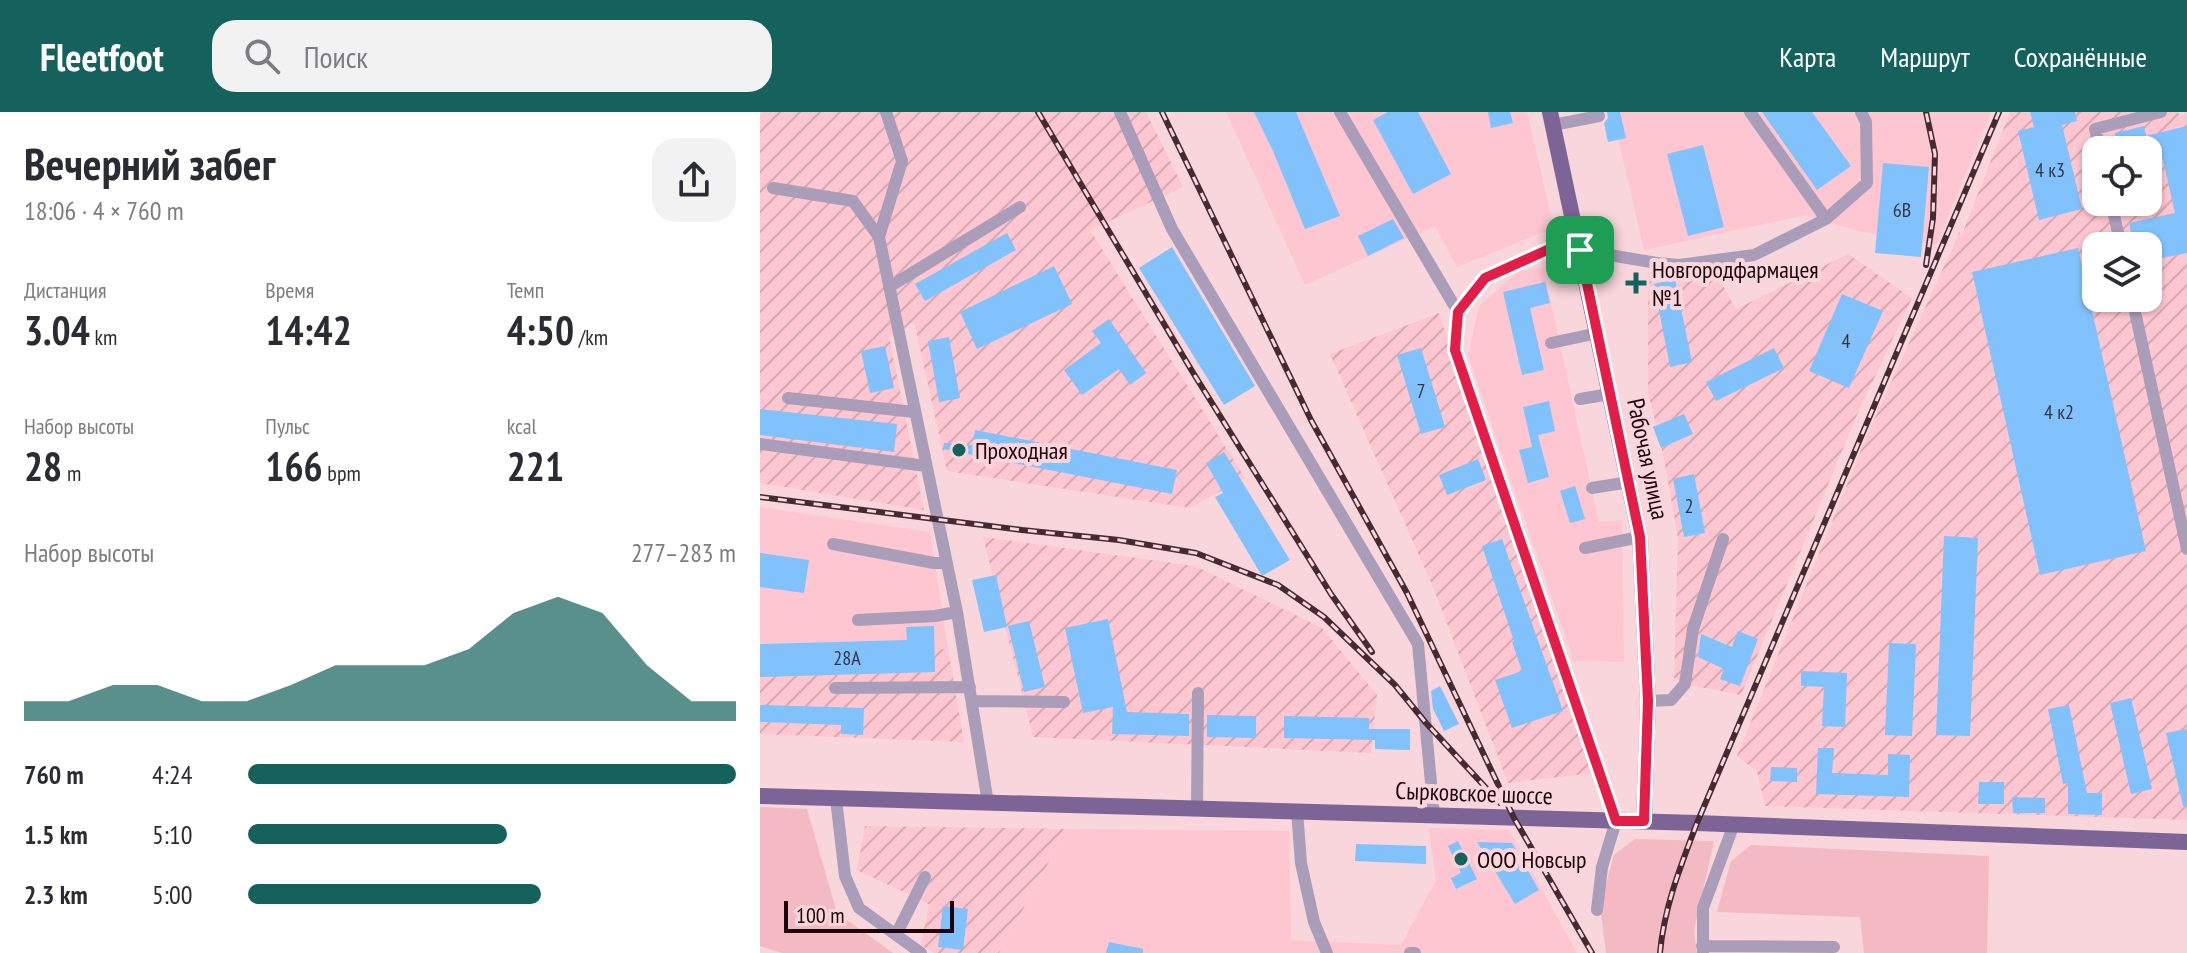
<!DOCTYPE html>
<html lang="ru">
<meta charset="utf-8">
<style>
:root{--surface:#fff;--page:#f2f2f3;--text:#2b2b33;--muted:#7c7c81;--accent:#15625c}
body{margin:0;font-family:"PT Sans Narrow",sans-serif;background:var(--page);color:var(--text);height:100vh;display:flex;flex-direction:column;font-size:30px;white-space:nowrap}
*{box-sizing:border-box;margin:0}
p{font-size:26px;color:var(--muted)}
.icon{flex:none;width:44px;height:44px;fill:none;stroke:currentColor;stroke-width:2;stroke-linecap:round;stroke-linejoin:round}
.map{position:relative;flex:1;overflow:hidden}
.sheet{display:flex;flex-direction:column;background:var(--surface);width:760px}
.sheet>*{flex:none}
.buttons{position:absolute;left:1322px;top:24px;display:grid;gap:16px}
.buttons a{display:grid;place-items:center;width:80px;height:80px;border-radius:16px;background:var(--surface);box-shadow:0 2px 6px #0004;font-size:40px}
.scale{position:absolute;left:24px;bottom:20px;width:170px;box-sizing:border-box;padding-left:8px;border:4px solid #1e040b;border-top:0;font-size:22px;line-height:28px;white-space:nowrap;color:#1e040b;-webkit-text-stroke:6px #f8d6db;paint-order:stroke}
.pin{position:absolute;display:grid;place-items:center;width:68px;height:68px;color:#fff;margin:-34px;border-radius:16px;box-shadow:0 4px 12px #0006}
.round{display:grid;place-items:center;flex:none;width:84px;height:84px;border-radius:24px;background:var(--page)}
.head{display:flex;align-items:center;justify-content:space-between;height:136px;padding:0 24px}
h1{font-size:44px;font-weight:600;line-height:60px}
.metrics{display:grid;grid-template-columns:repeat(3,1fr);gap:12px;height:136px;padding:8px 24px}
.metrics div{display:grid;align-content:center}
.metrics b{font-size:40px;font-weight:600}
.metrics small{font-size:22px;font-weight:400}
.metrics p{font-size:22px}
.chart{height:224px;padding:16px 24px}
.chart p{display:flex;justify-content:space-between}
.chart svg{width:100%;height:144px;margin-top:8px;fill:var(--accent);opacity:.7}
ul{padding:0 24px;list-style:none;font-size:26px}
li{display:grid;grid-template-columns:128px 96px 1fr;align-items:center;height:60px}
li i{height:20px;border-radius:10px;background:var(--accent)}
header{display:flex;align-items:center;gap:48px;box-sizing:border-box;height:112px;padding:0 40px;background:var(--accent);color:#fff}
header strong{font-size:38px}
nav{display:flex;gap:44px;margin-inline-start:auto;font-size:28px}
.search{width:560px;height:72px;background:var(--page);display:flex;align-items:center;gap:20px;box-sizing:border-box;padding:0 28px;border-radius:24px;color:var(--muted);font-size:30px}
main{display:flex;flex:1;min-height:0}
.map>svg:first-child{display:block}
</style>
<header>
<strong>Fleetfoot</strong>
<div class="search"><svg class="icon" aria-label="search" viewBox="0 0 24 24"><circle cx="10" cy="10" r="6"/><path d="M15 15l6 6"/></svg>Поиск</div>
<nav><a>Карта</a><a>Маршрут</a><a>Сохранённые</a></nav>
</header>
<main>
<section class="sheet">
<div class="head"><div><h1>Вечерний забег</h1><p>18:06 · 4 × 760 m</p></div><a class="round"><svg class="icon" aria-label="share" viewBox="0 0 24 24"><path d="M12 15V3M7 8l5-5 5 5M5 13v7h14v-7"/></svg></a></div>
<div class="metrics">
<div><p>Дистанция</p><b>3.04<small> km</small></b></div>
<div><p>Время</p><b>14:42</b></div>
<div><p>Темп</p><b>4:50<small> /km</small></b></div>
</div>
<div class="metrics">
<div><p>Набор высоты</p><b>28<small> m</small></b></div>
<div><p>Пульс</p><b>166<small> bpm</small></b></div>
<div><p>kcal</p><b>221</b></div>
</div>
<div class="chart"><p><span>Набор высоты</span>277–283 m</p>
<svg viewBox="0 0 160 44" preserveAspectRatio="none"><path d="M0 44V38L10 38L20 33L30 33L40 38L50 38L60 33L70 27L80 27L90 27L100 22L110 11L120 6L130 11L140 27L150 38L160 38V44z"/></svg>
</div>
<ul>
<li><b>760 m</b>4:24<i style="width:100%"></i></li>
<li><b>1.5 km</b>5:10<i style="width:53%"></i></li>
<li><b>2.3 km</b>5:00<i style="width:60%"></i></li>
</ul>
</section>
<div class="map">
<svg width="1427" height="841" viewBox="0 0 1427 841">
<defs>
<pattern id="industrial-furrows" width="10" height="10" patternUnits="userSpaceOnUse" patternTransform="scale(2)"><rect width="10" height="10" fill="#fdc6d0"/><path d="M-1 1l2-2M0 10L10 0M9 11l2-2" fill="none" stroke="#d8a8b1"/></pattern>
</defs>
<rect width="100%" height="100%" fill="#f8d6db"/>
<path fill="#fdc6d0" d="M466,0H767L794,116L697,155L675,114L545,173Z
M852,0H1231L1176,133L1102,120L1046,103L884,138Z
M783,155L839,410L862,408L864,550L814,549L708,244L719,194L757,160Z
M0,395L170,420L188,537L0,545Z
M669,716L749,718L817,841H239L307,717L529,719L531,828L641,833L676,768Z"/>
<path fill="url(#industrial-furrows)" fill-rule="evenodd" d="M5,0H386L423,75L330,118L485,366L430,396L187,359L154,209L138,222L129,224L164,398L0,371V3Z
M1250,0H1418L1420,5L1427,0V708L1005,694L997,659L977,644L1105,328L1200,119L1201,125ZM1336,38H1388V90H1336ZM1336,134H1388V186H1336Z
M1088,142L1152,186L1097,303L981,583L925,572L914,566L918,426L904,347L888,280V163L955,159L976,197Z
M679,201L833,661L748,671L673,475L570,242Z
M223,425L435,454L562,516L617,583L611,641L273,625Z
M188,537L204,630L0,622V545Z
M105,714L307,717L239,841H174L161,833L169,792L97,758Z"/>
<path fill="#f3bac4" d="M0,695L47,697L77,801L133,841H22L0,834Z
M875,727L954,729L934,818L937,841H846L840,794L854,743Z
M991,733L1229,744L1227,841H1104L1100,805L957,800L971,749Z"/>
<path fill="#82c2fc" d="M494,0H536L580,104L545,117L513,39Z
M628,0H658L691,62L653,82L613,8Z
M728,0H750L753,11L731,16Z
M847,0H860L866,26L848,30L844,11L848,6Z
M1002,0H1052L1091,54L1057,78Z
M1270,0H1315L1317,9L1302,13L1322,97L1279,108L1258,19L1274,15Z
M1384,14L1386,24L1427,14V141L1388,149V134H1374L1369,111L1415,101L1400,35L1389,38H1360L1355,21Z
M943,33L964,115L928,124L907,42Z
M1123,51L1169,55L1161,145L1115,141Z
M633,107L644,126L608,144L598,124Z
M247,121L256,138L165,189L155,172Z
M412,135L495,274L464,293L379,156Z
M1318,136L1386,439L1280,463L1212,160Z
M294,154L312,192L217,237L200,200Z
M915,167L932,250L910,255L894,172Z
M785,170L790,191L770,196L784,258L762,263L743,180Z
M1082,182L1123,199L1089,276L1049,259Z
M349,207L386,261L370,273L359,257L322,283L304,258L341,231L332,219Z
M189,225L200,286L179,290L168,229Z
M125,234L134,276L110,281L101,239Z
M661,236L685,315L661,322L637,243Z
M1014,236L1024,256L956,289L946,270Z
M789,289L795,319L778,323L789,365L768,371L759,338L772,335L763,295Z
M0,297L137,312L134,340L0,323Z
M924,302L933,322L901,336L893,315Z
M215,318L417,358L412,382L203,341V345L193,344L194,339L183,337L184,331L212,333Z
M464,340L530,448L502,464L455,385L463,381L446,351Z
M718,347L726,368L687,383L679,363Z
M934,362L945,421L924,425L913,367Z
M815,374L825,407L810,411L800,379Z
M1184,424L1218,426L1210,624L1176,623Z
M742,427L803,599L752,616L735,568L762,559L752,530L754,529L722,434Z
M0,441L49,448L44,481L0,475Z
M236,463L247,515L224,520L212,468Z
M348,507L367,600L429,602V624L352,622L353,595L323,601L305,516Z
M269,509L285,575L264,580L248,514Z
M174,514L175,560L0,565V532L147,528L146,515Z
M978,519L998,527L980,574L960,567L964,557L938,545L941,522L972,535Z
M1129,531L1156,532L1152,624L1125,623Z
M1041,559L1087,561L1085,615L1062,614L1064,575L1041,574Z
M680,574L699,612L684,619L673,597L671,579Z
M1371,586L1392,677L1371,682L1350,591Z
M0,593L104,596L103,623L81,622V613L0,610Z
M1309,593L1327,681H1342V703L1308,702V671L1303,672L1288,597Z
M447,603L496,604V626L447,625Z
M524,604L609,606V617H650V638L615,637V628L524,626Z
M1427,617V694H1423L1406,621Z
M1058,636H1074L1072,661L1128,663V642L1150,643L1149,685L1056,682Z
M1011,655L1037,656V670L1010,669Z
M1219,670H1244V692H1218Z
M1252,685L1285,686V701H1253Z
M698,729L717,767L696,777L691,766L701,761L688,734Z
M717,730L752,731L779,778L755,792Z
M596,732L666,734V752L595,749Z
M183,794L208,797L203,838L178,835Z
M349,830L383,837V841H346Z"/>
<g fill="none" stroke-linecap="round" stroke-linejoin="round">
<path stroke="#aa9db9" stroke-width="12" d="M360,0L412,117L658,532L674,703
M580,0L698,200
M990,0L1066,107
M793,13L839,4
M1340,38L1335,17L1401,0
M13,76L93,89L119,125L197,500L228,691
M1351,90L1361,134
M119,125L142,49L126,0
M129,175L260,95
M1372,186L1427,437
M791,231L838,221
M28,286L154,300
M820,287L850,282
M0,332L166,354
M832,376L869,370
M73,432L174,451H187
M825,436L880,425
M98,508L175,504L197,500
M75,576L210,575
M212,589L304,590
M888,589L911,588L925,572L933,517L963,427
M76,687L85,764L99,796L161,841
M437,696L438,581
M537,699L541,751L554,810L567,841
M837,798L842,755L856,709L695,238L698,200L725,166L796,134L897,151L919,153L994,143L1066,107L1107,71L1106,10L1101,0
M136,823L165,765
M942,834L1074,835
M650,841H655
M943,841V796L974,712"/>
<path stroke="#7d6497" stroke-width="16" d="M790,0L880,425L888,589L884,709
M0,684L937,711L1427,730"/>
<g stroke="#462a31" stroke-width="6">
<path id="rail" d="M278,0L432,259L571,482L612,540
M402,0L551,308L647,481L754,706L832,841
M1166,153L1173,106L1175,42L1166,0
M0,385L262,418L359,428L436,441L518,473L564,505L635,573L666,611L740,691
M900,841C904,795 921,753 937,711L1239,0"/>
</g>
<use href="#rail" stroke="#f8d6db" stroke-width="3" stroke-dasharray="9" stroke-linecap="butt"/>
</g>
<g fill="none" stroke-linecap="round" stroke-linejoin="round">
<g stroke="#fff" stroke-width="16">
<path id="route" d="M796,134L820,138L880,425L888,589L884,709H856L695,238L698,200L725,166Z"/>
</g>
<use href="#route" stroke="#e11d48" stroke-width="10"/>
</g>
<g fill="#15625c" stroke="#f8d6db" stroke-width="3">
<path d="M872 159h8v8h8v8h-8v8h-8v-8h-8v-8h8z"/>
<circle cx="199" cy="338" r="8"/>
<circle cx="701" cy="747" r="8"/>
</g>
<g text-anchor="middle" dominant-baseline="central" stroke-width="8" stroke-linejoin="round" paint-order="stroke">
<g font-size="20" fill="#373447">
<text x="1290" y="58">4 к3</text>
<text x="1142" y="98">6В</text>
<text x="1086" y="229">4</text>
<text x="661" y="279">7</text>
<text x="1299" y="300">4 к2</text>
<text x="929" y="394">2</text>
<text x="87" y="546">28А</text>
</g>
<g font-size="24" fill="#1e040b" stroke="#f8d6db" text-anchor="start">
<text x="892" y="157">Новгородфармацея<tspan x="892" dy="28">№1</tspan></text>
<text x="215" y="338">Проходная</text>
<text x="717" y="747">ООО Новсыр</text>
</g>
<g font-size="24" fill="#1e040b" stroke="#f8d6db">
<text transform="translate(888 347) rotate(78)">Рабочая улица</text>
<text transform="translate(714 681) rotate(2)">Сырковское шоссе</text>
</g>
</g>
</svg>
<div class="buttons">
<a><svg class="icon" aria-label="locate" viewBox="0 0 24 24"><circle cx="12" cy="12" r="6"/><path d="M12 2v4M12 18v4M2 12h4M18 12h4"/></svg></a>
<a><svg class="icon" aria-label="layers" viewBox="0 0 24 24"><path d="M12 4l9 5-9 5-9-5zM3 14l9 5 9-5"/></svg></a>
</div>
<div class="scale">100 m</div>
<div class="pin" style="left:820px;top:138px;background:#1e9e55"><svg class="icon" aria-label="arrive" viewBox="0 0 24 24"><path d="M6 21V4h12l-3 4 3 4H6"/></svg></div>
</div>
</main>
